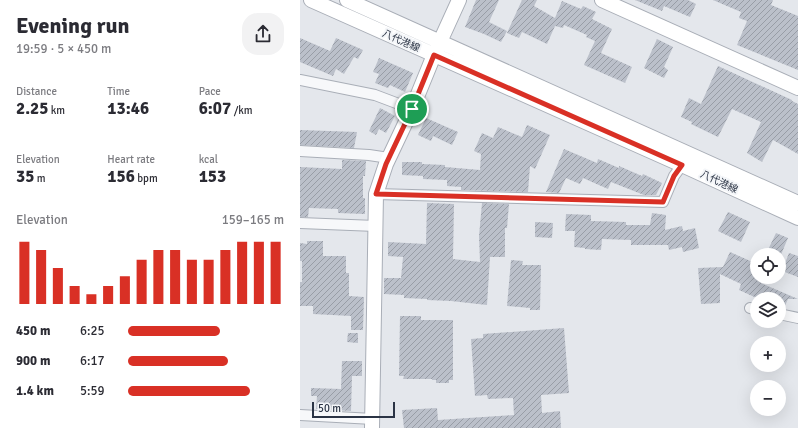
<!DOCTYPE html>
<meta charset="utf-8">
<style>
:root{--surface:#fff;--page:#f2f2f3;--text:#2b2b33;--muted:#7c7c81;--accent:#d93025}
body{margin:0;font-family:Signika,"Noto Sans JP",sans-serif;background:var(--page);color:var(--text);height:100vh;display:flex;flex-direction:column;font-size:15px;white-space:nowrap}
*{box-sizing:border-box;margin:0}
p{font-size:13px;color:var(--muted)}
.icon{flex:none;width:22px;height:22px;fill:none;stroke:currentColor;stroke-width:2;stroke-linecap:round;stroke-linejoin:round}
.map{position:relative;flex:1;overflow:hidden}
.sheet{display:flex;flex-direction:column;background:var(--surface);width:300px}
.sheet>*{flex:none}
.tools{position:absolute;left:450px;top:248px;display:grid;gap:8px}
.tools a{display:grid;place-items:center;width:36px;height:36px;border-radius:50%;background:var(--surface);box-shadow:0 4px 16px #0002;font-size:20px}
.scale{position:absolute;left:12px;bottom:10px;width:83px;box-sizing:border-box;padding-left:4px;border:2px solid #2b3445;border-top:0;font-size:11px;line-height:14px;white-space:nowrap;color:#2b3445;-webkit-text-stroke:3px #f4f6f9;paint-order:stroke}
.pin{position:absolute;display:grid;place-items:center;width:34px;height:34px;color:#fff;margin:-17px;border:2px solid #fff;border-radius:50%;box-shadow:0 1px 4px #0007}
.round{display:grid;place-items:center;flex:none;width:42px;height:42px;border-radius:16px;background:var(--page)}
.headline{display:flex;align-items:center;justify-content:space-between;height:68px;padding:0 16px}
h1{font-size:22px;font-weight:800;line-height:30px}
.figures{display:grid;grid-template-columns:repeat(3,1fr);gap:6px;height:68px;padding:4px 16px}
.figures div{display:grid;align-content:center}
.figures b{font-size:17px;font-weight:800}
.figures small{font-size:11px;font-weight:400}
.figures p{font-size:11px}
.chart{height:112px;padding:8px 16px}
.chart p{display:flex;justify-content:space-between}
.chart svg{width:100%;height:72px;margin-top:4px;stroke:var(--accent);stroke-width:6}
ul{padding:0 16px;list-style:none;font-size:13px}
li{display:grid;grid-template-columns:64px 48px 1fr;align-items:center;height:30px}
li i{height:10px;border-radius:5px;background:var(--accent)}
main{display:flex;flex:1;min-height:0}
.map>svg:first-child{display:block}
</style>
<main>
<section class="sheet">
<div class="headline"><div><h1>Evening run</h1><p>19:59 · 5 × 450 m</p></div><a class="round"><svg class="icon" aria-label="share" viewBox="0 0 24 24"><path d="M12 15V3M7 8l5-5 5 5M5 13v7h14v-7"/></svg></a></div>
<div class="figures">
<div><p>Distance</p><b>2.25<small> km</small></b></div>
<div><p>Time</p><b>13:46</b></div>
<div><p>Pace</p><b>6:07<small> /km</small></b></div>
</div>
<div class="figures">
<div><p>Elevation</p><b>35<small> m</small></b></div>
<div><p>Heart rate</p><b>156<small> bpm</small></b></div>
<div><p>kcal</p><b>153</b></div>
</div>
<div class="chart"><p><span>Elevation</span>159–165 m</p>
<svg viewBox="0 0 160 44" preserveAspectRatio="none"><path d="M5 44V6M15 44V11M25 44V22M35 44V33M45 44V38M55 44V33M65 44V27M75 44V17M85 44V11M95 44V11M105 44V17M115 44V17M125 44V11M135 44V6M145 44V6M155 44V6"/></svg>
</div>
<ul>
<li><b>450 m</b>6:25<i style="width:59%"></i></li>
<li><b>900 m</b>6:17<i style="width:64%"></i></li>
<li><b>1.4 km</b>5:59<i style="width:78%"></i></li>
</ul>
</section>
<div class="map">
<svg width="498" height="428" viewBox="0 0 498 428">
<defs>
<pattern id="building-hatch" width="6" height="6" patternUnits="userSpaceOnUse"><rect width="6" height="6" fill="#bbc0ca"/><path d="M-1 1l2-2M0 6l6-6M5 7l2-2" fill="none" stroke="#989da6"/></pattern>
</defs>
<rect width="100%" height="100%" fill="#e4e7ec"/>
<path fill="url(#building-hatch)" d="M176,0H199L189,22L207,31L201,42L184,34L165,27Z
M222,0H237L234,6L255,18L262,1L281,9L283,6L296,12L292,19L312,29L301,53L332,67L325,83L284,65L295,41L286,37L287,35L264,25L263,28L255,26L247,44L222,32L219,38L207,33Z
M335,0H388L396,4L390,17L364,6L362,11Z
M413,0H473L471,5L498,16V70L437,45L447,21L439,18L441,12Z
M0,38L30,51L36,38L63,50L58,59L54,57L44,74L36,69L33,76L0,62Z
M357,39L373,47L364,67L368,70L364,78L344,68Z
M79,58L113,73L105,92L90,85L88,88L75,83L79,74L73,72Z
M418,66L492,100V101L498,104V154L473,140L462,162L447,153L461,122L432,109L418,137L391,124L392,122L381,117L389,98L401,104Z
M80,108L95,116L86,133L79,129L76,135L69,131Z
M126,118L158,132L152,145L133,136L131,141L118,135Z
M227,125L250,135L235,169L230,166L228,192L161,190V187L147,186V180L123,179V176L102,175V162H122V164L145,165V167L180,170L181,154L174,151L182,133L193,138L198,127L222,137Z
M0,130L57,132L54,148L0,145Z
M264,149L297,163L298,159L319,168V166L342,176L343,174L362,183L356,195H344L311,182L308,189L283,178L280,184L266,178L259,193L246,192Z
M42,160L66,161L65,176H63V198H65V214L38,213V209L9,208L8,217H0V167L42,169Z
M127,203L154,204L153,259L180,262L179,236L182,203L209,204L207,228H205V257H190L187,305L151,301L127,300V299L104,298V295L84,294V278H101L103,257L88,256V242L126,244Z
M428,212L450,222L441,242L418,231Z
M352,213L366,215L365,230L382,226L383,231L395,228L399,248L383,252L382,247L369,250L368,245H331V240L302,239L301,250L285,249V248L274,247L275,231H265L266,214L291,215V221L326,222V225H350Z
M235,222L253,223L252,238L235,237Z
M476,233L488,238L480,257L479,255H474L467,252Z
M7,241H23V256H46V273H49V296L64,297L63,330H51V316L13,314V306H0V282H2V261H0V243L7,244Z
M430,252L457,264V277H464L461,283L498,299H488L484,308H479V299H459L439,290L441,284L420,274V303L401,304L398,268L423,267Z
M489,253L498,256V277L482,271Z
M211,260L223,261L222,265H241L240,310H230V308L207,306Z
M100,316H121V320H153V380H149V383H136V380H132V379H103L104,376H99Z
M264,328L269,393L241,395L242,413L260,411L261,428H104L102,410L137,408L138,420L214,415L213,398L188,399L187,395L175,396L171,339L183,338V334Z
M48,333H58V343L47,342Z
M42,361H62V376H52L51,411L16,409L17,396H11V388L41,389Z"/>
<g fill="none" stroke-linecap="round" stroke-linejoin="round">
<g stroke="#a9aeb7" stroke-width="12">
<path id="street" d="M0,80L75,95L112,109
M0,151L69,155L89,158
M76,194L363,202L374,176L382,165
M0,223L76,226
M450,308L457,310
M479,314L498,318
M0,415L73,419"/>
</g>
<g stroke="#a9aeb7" stroke-width="16">
<path id="secondary" d="M11,0L382,165L498,218
M47,0L498,203
M302,0L498,88
M72,428L76,194L86,164L112,109L134,55L159,0"/>
</g>
<use href="#street" stroke="#f7f8fa" stroke-width="10"/>
<use href="#secondary" stroke="#fff" stroke-width="14"/>
</g>
<g fill="none" stroke-linecap="round" stroke-linejoin="round">
<g stroke="#fff" stroke-width="8">
<path id="route" d="M134,55L382,165L374,176L363,202L76,194L86,164L112,109Z"/>
</g>
<use href="#route" stroke="#d93025" stroke-width="5"/>
</g>
<g text-anchor="middle" dominant-baseline="central" stroke-width="4" stroke-linejoin="round" paint-order="stroke">
<g font-size="10" fill="#2b3445" stroke="#f4f6f9">
<text transform="translate(101 41) rotate(24)">八代港線</text>
<text transform="translate(419 182) rotate(25)">八代港線</text>
</g>
</g>
</svg>
<div class="tools">
<a><svg class="icon" aria-label="locate" viewBox="0 0 24 24"><circle cx="12" cy="12" r="6"/><path d="M12 2v4M12 18v4M2 12h4M18 12h4"/></svg></a>
<a><svg class="icon" aria-label="layers" viewBox="0 0 24 24"><path d="M12 4l9 5-9 5-9-5zM3 14l9 5 9-5"/></svg></a>
<a>+</a>
<a>−</a>
</div>
<div class="scale">50 m</div>
<div class="pin" style="left:112px;top:109px;background:#1e9e55"><svg class="icon" aria-label="arrive" viewBox="0 0 24 24"><path d="M6 21V4h12l-3 4 3 4H6"/></svg></div>
</div>
</main>
